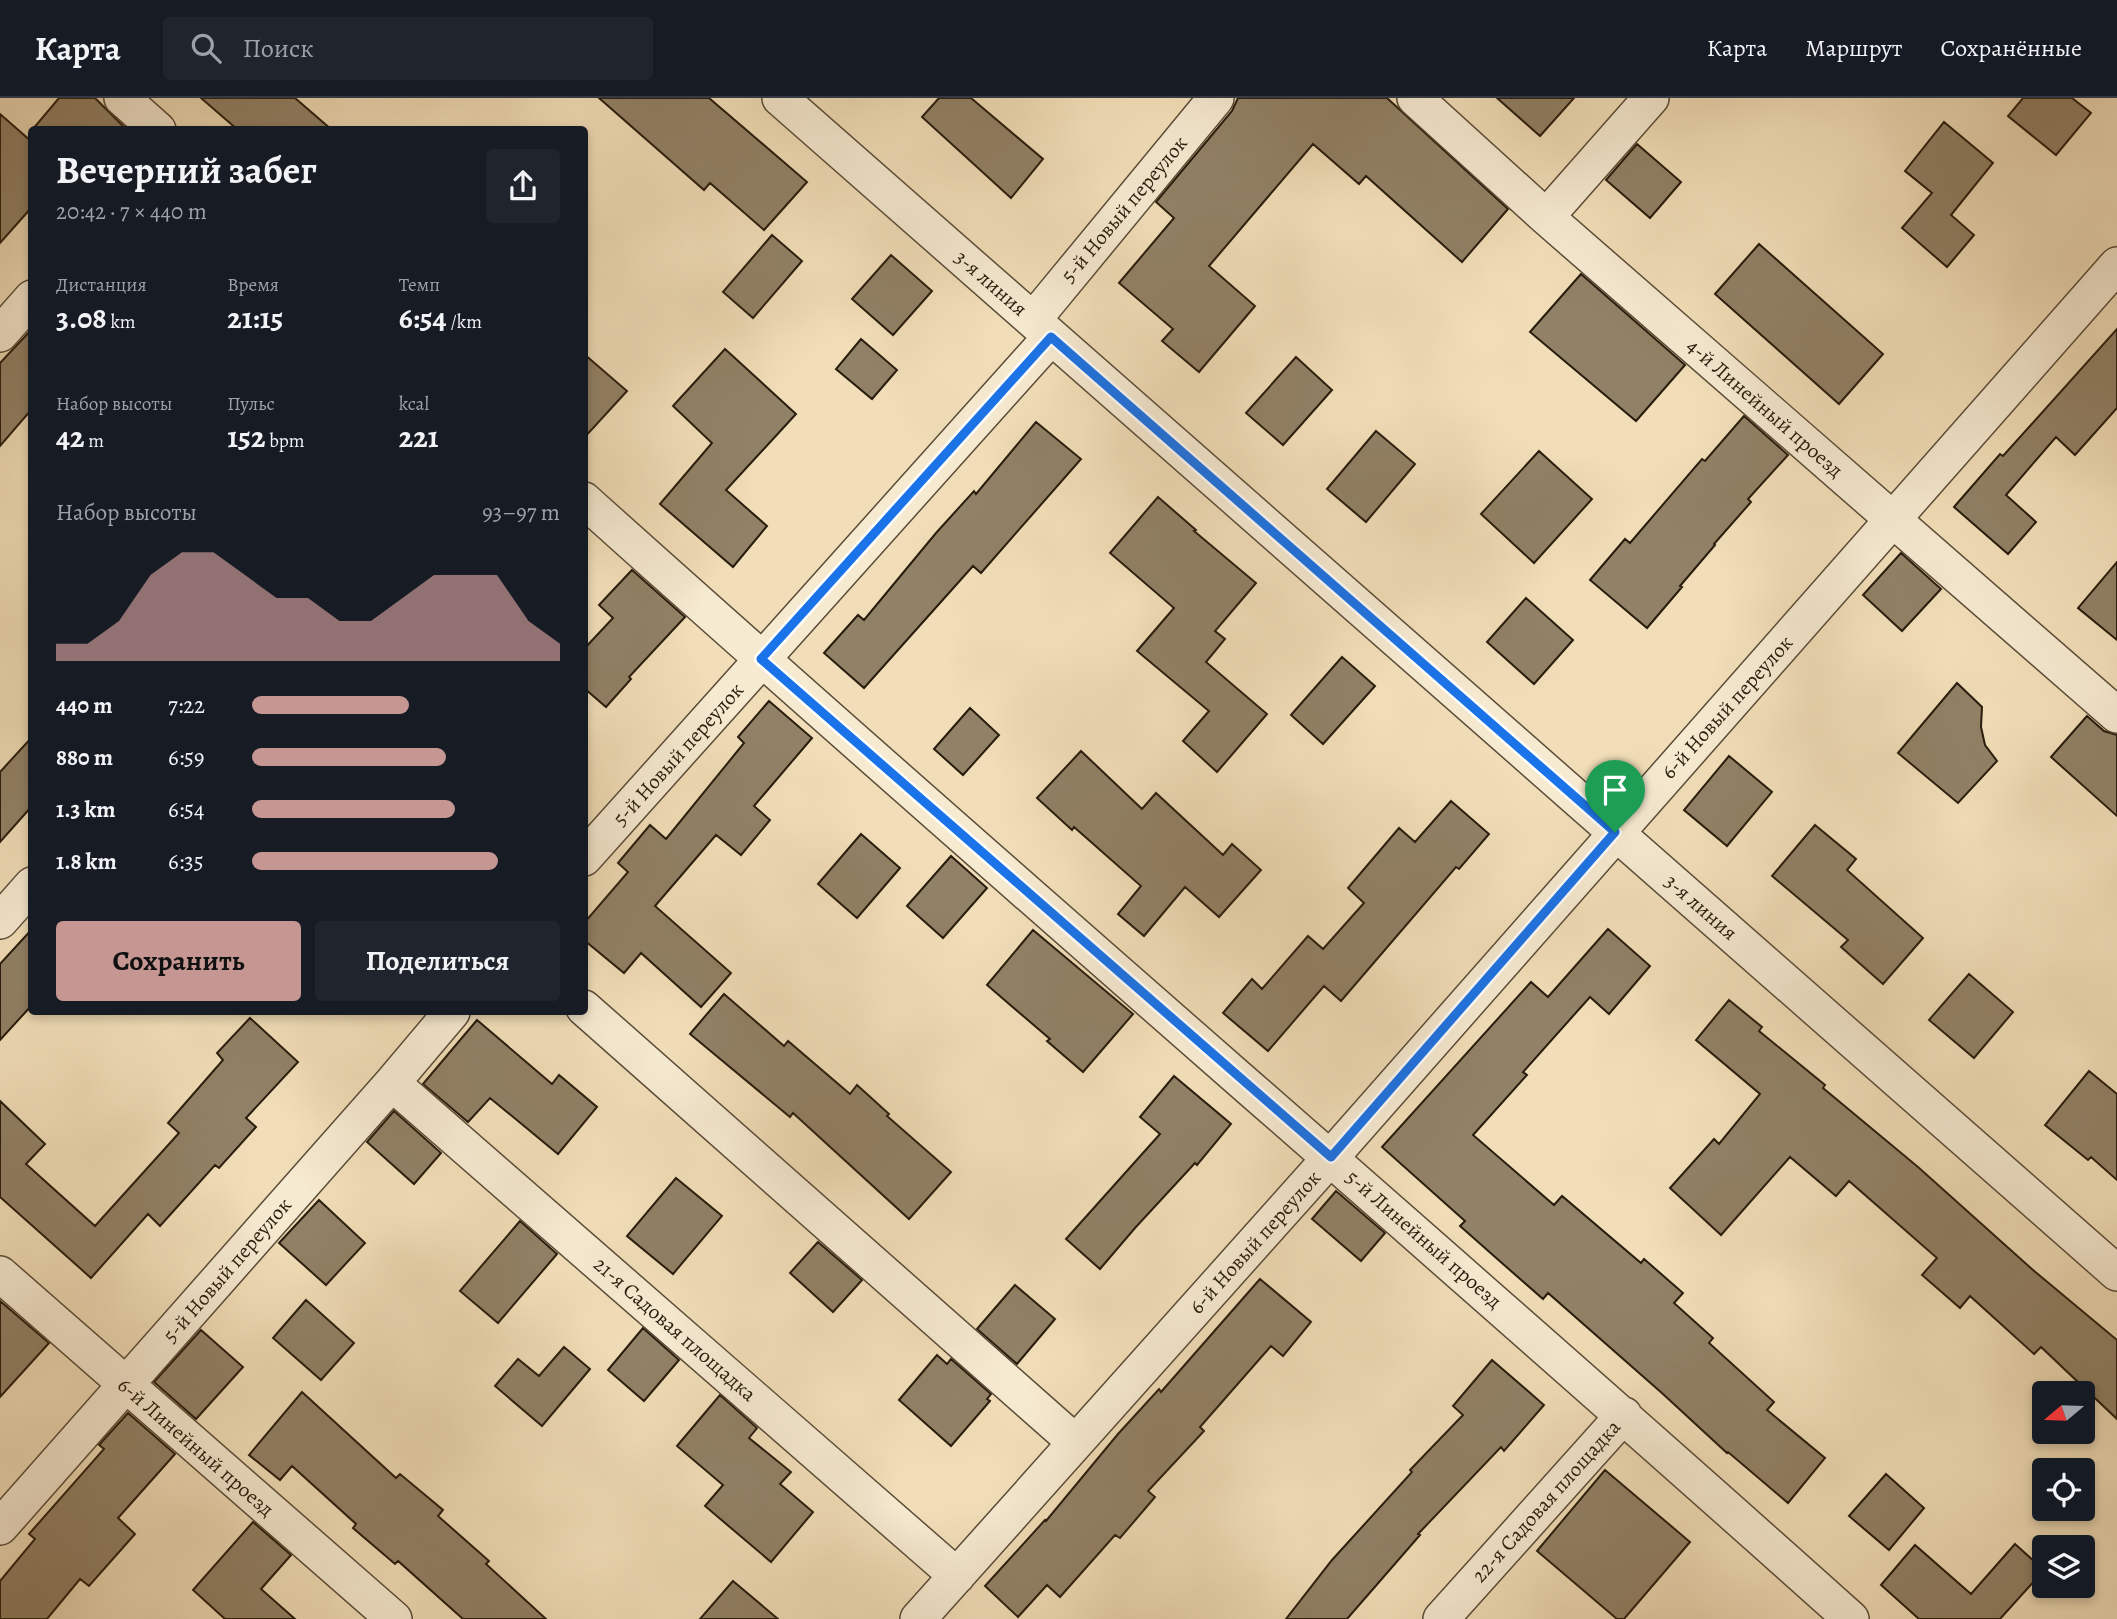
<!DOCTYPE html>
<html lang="ru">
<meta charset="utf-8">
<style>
:root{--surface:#171b24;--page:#20242c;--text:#f1f3f6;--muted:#9ea1a6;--line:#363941;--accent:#c59692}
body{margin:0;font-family:Alegreya,serif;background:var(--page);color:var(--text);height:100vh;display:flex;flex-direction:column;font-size:26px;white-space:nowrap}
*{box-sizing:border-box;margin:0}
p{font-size:23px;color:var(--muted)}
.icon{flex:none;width:38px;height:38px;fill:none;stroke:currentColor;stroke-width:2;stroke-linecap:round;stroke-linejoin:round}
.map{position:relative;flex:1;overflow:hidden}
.details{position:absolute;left:28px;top:28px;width:560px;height:889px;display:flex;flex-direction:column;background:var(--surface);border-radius:7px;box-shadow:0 4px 10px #0003}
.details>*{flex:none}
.needle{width:46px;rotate:251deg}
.controls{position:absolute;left:2032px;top:1283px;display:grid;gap:14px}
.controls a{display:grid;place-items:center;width:63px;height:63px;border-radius:7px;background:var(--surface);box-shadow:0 4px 10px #0003;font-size:35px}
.pin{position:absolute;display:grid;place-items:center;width:60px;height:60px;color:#fff;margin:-72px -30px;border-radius:50% 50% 50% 0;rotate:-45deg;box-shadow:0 0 7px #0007}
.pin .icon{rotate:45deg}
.round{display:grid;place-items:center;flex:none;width:74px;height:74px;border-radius:7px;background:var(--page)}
.headline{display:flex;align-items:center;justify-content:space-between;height:119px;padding:0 28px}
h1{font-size:38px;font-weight:700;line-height:52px}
.stats{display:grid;grid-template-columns:repeat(3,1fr);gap:10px;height:119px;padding:7px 28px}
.stats div{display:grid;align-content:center}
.stats b{font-size:30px;font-weight:700}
.stats small{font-size:19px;font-weight:400}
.stats p{font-size:19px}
.chart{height:196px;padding:14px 28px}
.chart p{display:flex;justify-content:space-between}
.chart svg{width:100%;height:126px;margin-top:7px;fill:var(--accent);opacity:.7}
.cta{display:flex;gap:14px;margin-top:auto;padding:14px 28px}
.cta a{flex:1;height:80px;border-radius:7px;background:var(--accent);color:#111;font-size:28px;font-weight:700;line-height:80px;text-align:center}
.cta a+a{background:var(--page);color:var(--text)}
ul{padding:0 28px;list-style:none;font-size:23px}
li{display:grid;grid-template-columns:112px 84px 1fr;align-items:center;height:52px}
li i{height:18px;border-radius:9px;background:var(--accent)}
header{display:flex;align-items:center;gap:42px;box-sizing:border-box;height:98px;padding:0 35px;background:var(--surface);border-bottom:2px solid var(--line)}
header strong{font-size:33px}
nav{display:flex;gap:38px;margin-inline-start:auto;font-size:24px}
.search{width:490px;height:63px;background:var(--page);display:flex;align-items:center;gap:18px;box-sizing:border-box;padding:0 24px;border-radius:7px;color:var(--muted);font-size:26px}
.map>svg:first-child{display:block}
</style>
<header>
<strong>Карта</strong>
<div class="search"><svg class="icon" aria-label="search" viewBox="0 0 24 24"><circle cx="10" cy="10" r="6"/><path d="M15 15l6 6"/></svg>Поиск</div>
<nav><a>Карта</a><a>Маршрут</a><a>Сохранённые</a></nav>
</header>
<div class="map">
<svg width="2117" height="1521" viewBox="0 0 2117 1521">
<rect width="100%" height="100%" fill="#f1deb8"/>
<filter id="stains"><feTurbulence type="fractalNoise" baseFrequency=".00286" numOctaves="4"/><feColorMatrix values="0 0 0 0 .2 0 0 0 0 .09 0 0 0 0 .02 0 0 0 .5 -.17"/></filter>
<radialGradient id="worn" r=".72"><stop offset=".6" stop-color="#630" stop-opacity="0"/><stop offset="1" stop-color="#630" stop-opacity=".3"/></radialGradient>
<path fill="#918166" stroke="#281c0d" stroke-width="2" d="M59,0H95L127,32H32Z
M201,0H295L332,32H238Z
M599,0H709L807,84L764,132L710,85L704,92Z
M939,0H971L1043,61L1011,100L922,19Z
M1238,0H1387L1508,111L1462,164L1366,78L1359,86L1313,46L1209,168L1255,208L1199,274L1162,243L1173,231L1119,185L1174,120L1156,104L1232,13Z
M1497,0H1574L1540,38Z
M2023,0H2072L2091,15L2056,57L2008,18Z
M0,16L32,44V109L0,145Z
M1944,24L1993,65L1951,117L1974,137L1947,169L1902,130L1932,95L1905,73Z
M1637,46L1681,84L1650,120L1606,82Z
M772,137L802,163L753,220L723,194Z
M1759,146L1883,256L1839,306L1715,196Z
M891,157L932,193L893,237L852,201Z
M1581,176L1685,267L1636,323L1530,234Z
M32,231V311L0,348V265Z
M2117,231V310L2075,357L2056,339L2006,397L2036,424L2008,456L1954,409L2000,356L2003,358Z
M861,241L897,272L872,301L836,271Z
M725,251L796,316L726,392L767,428L733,469L660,406L712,345L673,308Z
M584,256L627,293L584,340Z
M1296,259L1332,292L1283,347L1246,315Z
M1744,318L1788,357L1748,401L1751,404L1714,446L1715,447L1680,488L1682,489L1647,530L1590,482L1625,441L1630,445L1702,361L1705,363Z
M1036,324L1081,361L981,475L973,468L864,590L824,555L858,517L864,522L936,435L974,393L976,396Z
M1376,333L1415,366L1366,424L1327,391Z
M1539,353L1592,401L1534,465L1481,416Z
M1158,399L1196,432L1194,433L1256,485L1215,533L1225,541L1206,564L1267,616L1217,674L1183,643L1209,613L1137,553L1174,510L1110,455Z
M1901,455L1941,491L1902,533L1863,497Z
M2117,464V542L2078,510Z
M632,472L685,519L629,579L631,581L606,609L584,590V551L613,520L599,507Z
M1526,500L1573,542L1534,586L1487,544Z
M1342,559L1375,588L1323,646L1291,617Z
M1957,585L1982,609L1981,629L1985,647L1997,663L1958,705L1898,655Z
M769,603L812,640L754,708L770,722L741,757L716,737L655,808L731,875L701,909L641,855L624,875L584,842V825L628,774L618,765L650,727L666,741L744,645L738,639Z
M970,610L999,637L963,677L934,651Z
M2087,618L2104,633L2117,637V718L2051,659Z
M32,639V708L0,744V674Z
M1081,653L1142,711L1156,695L1223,757L1232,746L1261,772L1219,819L1185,789L1144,838L1118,816L1141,788L1074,729L1072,732L1037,700Z
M1729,658L1772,694L1727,748L1684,712Z
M1451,703L1489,736L1459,771L1456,769L1341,903L1324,888L1268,953L1223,915L1252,881L1262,891L1308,838L1323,851L1364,805L1348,790L1399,730L1415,744Z
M1815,727L1856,761L1847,772L1923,840L1883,886L1841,849L1848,842L1772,778Z
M861,736L900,770L857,820L818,786Z
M951,758L987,790L943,840L907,808Z
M32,831V907L0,942V866Z
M1608,831L1650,868L1609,916L1590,899L1523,974L1527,977L1473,1037L1554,1107L1562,1098L1641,1165L1644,1161L1683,1195L1674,1205L1713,1240L1709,1245L1774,1304L1767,1312L1825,1360L1788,1405L1728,1354L1727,1355L1663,1296L1548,1195L1543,1201L1503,1166L1460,1128L1465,1123L1382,1049L1531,884L1548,899Z
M1033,832L1133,916L1083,974L1047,943L1050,941L987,887Z
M1969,876L2013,914L1974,960L1929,922Z
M724,896L784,948L788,943L850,996L857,987L889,1016L887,1018L951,1074L909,1121L793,1015L790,1019L690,936Z
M1729,902L1762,929L1759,933L1825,987L1823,990L1918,1069L2033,1172L2117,1242V1321L2041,1249L2034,1256L1970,1198L1960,1210L1922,1177L1937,1160L1849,1083L1836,1098L1790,1059L1721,1137L1670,1090L1714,1041L1719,1046L1760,996L1696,942Z
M250,920L298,964L246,1020L256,1029L219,1070L215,1067L160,1128L148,1116L91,1180L0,1099V1003L45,1046L26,1066L95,1128L179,1035L168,1025L223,962L217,955Z
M477,922L552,986L559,977L597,1009L558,1056L490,1000L468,1024L423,986Z
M2089,973L2117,996V1082L2091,1059L2088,1062L2045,1027Z
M1174,978L1231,1026L1197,1067L1195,1065L1135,1130L1100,1171L1066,1141L1160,1036L1140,1019Z
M394,1013L441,1055L414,1086L367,1044Z
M676,1080L722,1118L673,1176L627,1138Z
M1336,1093L1385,1135L1361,1163L1312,1121Z
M319,1102L365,1145L326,1187L279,1145Z
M520,1123L557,1156L498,1225L460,1193Z
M818,1144L862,1182L833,1214L790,1175Z
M1260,1181L1311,1224L1283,1258L1271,1248L1200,1329L1204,1333L1148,1393L1155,1399L1120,1440L1115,1437L1060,1499L1047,1487L1018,1519L985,1488L1045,1422L1046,1423L1118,1336L1159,1291L1161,1294Z
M1015,1187L1055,1221L1017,1266L977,1231Z
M306,1202L354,1245L321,1282L273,1240Z
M0,1203L49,1245L0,1299Z
M643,1230L679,1262L644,1303L608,1272Z
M201,1232L243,1269L196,1321L154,1284Z
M564,1249L590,1271L542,1328L495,1288L518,1261L539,1278Z
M937,1257L947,1266L951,1261L991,1296L987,1301L990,1303L951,1348L899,1302Z
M1492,1262L1544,1307L1504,1353L1501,1349L1418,1436L1420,1437L1347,1521H1286L1332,1462L1412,1374L1410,1372L1463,1317L1453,1308Z
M302,1294L396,1380L400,1376L443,1412L438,1418L489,1463L486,1466L546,1521H463L398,1463L395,1466L353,1430L356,1426L292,1368L280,1382L249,1357Z
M720,1297L757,1330L749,1340L791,1374L780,1386L813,1414L771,1464L705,1408L723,1387L677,1348Z
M128,1315L175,1356L118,1420L135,1436L89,1488L80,1481L47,1521H0V1483L35,1441L29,1436L104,1351L99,1347Z
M1605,1372L1690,1444L1624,1521H1617L1537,1453Z
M1886,1376L1924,1410L1889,1452L1849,1418Z
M253,1424L291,1457L261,1491L295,1521H225L193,1492Z
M2015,1446L2044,1472L2000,1521H1919L1881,1487L1915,1447L1971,1496Z
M733,1483L778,1521H700Z"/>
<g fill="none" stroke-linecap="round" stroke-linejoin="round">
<g stroke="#5a4c38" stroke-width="38">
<path id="street" d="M122,0L158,32
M780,0L2117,1175
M1415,0L1546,119L2117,617
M1546,119L1651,0
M1033,222L1216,0
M0,236L32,200
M584,402C1003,779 1432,1145 1851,1521
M584,760L1051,239
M0,823L32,787
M584,910L1075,1344
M392,985L957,1478
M0,1176L394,1521
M0,1429L392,985L452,914
M918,1521L1331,1059L2117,167
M1441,1521L1624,1317"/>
</g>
<use href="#street" stroke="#f6ead1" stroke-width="35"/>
</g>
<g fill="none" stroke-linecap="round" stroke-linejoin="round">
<g stroke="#fff" stroke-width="14">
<path id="route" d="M1051,239L1615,734L1331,1059L761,561Z"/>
</g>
<use href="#route" stroke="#1a73e8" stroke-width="9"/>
</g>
<g text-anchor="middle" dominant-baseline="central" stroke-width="5" stroke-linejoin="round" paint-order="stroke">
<g font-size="21" fill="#281c0d" stroke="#f6ead1">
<text transform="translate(1124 111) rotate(-50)">5-й Новый переулок</text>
<text transform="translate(991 185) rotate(41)">3-я линия</text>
<text transform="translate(1765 310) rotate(41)">4-й Линейный проезд</text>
<text transform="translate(1727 609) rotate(-48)">6-й Новый переулок</text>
<text transform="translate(678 656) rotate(-48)">5-й Новый переулок</text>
<text transform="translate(1701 809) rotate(41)">3-я линия</text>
<text transform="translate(1424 1141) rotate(41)">5-й Линейный проезд</text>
<text transform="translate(1255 1144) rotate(-48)">6-й Новый переулок</text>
<text transform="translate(227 1172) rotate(-49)">5-й Новый переулок</text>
<text transform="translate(675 1231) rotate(41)">21-я Садовая площадка</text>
<text transform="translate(196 1349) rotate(41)">6-й Линейный проезд</text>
<text transform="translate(1546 1403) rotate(-48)">22-я Садовая площадка</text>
</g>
</g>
<rect width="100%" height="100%" filter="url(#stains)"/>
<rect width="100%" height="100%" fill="url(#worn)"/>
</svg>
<div class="controls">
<a><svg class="needle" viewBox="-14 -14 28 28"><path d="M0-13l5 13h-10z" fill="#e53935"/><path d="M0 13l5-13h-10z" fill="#9ea1a6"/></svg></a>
<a><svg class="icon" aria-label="locate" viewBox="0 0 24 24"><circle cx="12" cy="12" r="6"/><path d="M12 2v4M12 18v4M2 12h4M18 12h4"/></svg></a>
<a><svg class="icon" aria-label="layers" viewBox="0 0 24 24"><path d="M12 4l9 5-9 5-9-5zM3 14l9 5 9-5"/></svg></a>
</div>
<div class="pin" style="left:1615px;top:734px;background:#1e9e55"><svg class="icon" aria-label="arrive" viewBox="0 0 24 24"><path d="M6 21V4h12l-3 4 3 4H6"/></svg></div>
<section class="details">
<div class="headline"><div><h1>Вечерний забег</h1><p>20:42 · 7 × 440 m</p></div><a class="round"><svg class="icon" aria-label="share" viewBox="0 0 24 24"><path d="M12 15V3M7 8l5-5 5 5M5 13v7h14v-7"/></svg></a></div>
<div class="stats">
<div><p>Дистанция</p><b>3.08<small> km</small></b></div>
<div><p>Время</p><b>21:15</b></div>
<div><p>Темп</p><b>6:54<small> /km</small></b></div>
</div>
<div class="stats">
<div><p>Набор высоты</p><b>42<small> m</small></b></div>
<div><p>Пульс</p><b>152<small> bpm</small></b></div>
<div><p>kcal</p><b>221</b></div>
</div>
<div class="chart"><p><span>Набор высоты</span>93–97 m</p>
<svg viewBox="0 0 160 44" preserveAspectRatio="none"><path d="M0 44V38L10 38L20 30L30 14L40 6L50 6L60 14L70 22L80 22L90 30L100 30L110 22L120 14L130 14L140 14L150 30L160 38V44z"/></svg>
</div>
<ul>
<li><b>440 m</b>7:22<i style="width:51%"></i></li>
<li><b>880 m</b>6:59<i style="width:63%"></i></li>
<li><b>1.3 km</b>6:54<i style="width:66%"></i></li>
<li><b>1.8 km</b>6:35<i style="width:80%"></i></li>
</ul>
<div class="cta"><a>Сохранить</a><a>Поделиться</a></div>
</section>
</div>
